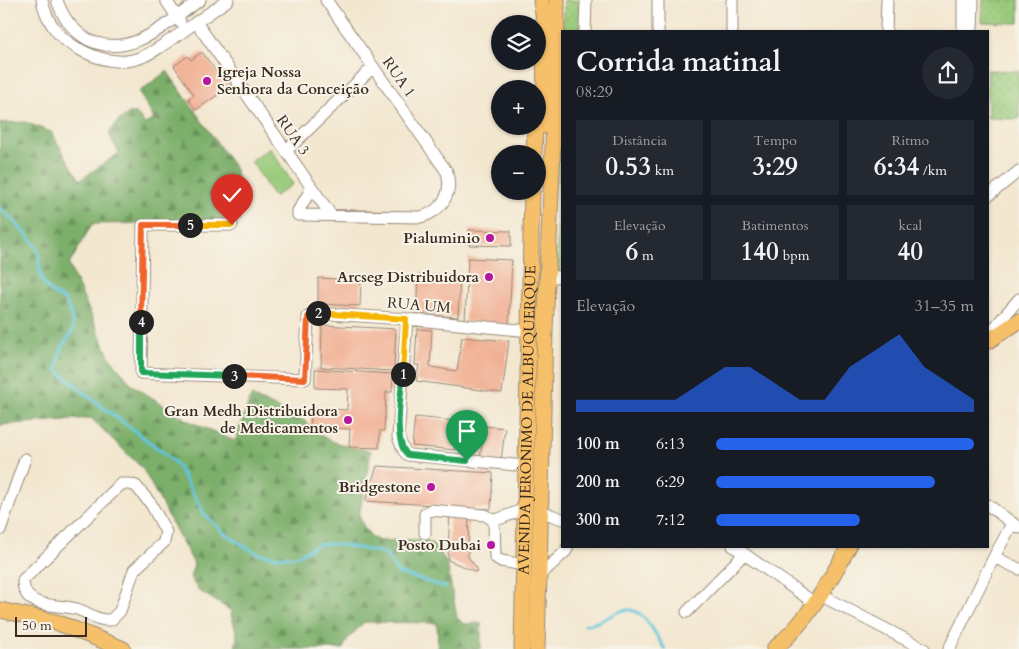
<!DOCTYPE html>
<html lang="pt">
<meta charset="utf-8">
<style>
:root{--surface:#171b24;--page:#242831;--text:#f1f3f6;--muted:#9ea1a6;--accent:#2563eb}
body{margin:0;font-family:Cardo,serif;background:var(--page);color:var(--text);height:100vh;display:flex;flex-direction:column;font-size:19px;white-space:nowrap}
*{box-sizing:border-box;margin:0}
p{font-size:16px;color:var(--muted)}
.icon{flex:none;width:28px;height:28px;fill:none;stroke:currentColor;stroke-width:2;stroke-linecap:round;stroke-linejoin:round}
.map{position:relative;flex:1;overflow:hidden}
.panel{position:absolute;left:561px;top:30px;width:428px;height:518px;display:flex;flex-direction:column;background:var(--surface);border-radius:0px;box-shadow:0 1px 4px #0004}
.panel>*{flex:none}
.tools{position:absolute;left:491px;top:15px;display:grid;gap:10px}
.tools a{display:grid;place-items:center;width:55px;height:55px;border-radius:50%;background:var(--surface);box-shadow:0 1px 4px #0004;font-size:25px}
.scale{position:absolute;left:15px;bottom:12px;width:72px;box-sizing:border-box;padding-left:5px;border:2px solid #3b2a1e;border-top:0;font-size:14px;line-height:18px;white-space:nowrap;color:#3b2a1e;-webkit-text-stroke:4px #f7f3e8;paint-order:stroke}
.pin{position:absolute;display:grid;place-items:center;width:42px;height:42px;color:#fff;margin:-51px -21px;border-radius:50% 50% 50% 0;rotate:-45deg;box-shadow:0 0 5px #0007}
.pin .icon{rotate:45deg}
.km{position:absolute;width:25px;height:25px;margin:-12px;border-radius:50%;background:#222;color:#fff;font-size:14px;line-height:25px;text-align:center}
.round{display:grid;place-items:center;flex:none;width:52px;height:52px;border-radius:26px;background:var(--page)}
.overview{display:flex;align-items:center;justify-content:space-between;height:85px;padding:0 15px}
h1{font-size:28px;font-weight:600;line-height:38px}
.figures{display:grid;grid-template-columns:repeat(3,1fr);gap:8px;height:85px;padding:5px 15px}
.figures div{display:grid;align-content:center;border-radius:0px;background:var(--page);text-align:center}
.figures b{font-size:25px;font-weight:600}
.figures small{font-size:14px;font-weight:400}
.figures p{font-size:14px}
.chart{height:140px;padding:10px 15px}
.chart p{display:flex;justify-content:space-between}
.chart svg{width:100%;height:90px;margin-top:5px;fill:var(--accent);opacity:.7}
ul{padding:0 15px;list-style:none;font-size:16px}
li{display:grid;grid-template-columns:80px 60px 1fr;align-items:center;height:38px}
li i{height:12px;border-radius:6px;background:var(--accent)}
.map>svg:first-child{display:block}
</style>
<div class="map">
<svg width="1019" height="649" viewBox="0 0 1019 649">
<defs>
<pattern id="forest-firs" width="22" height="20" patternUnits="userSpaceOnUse" patternTransform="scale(1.25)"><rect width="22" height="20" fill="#7baf6b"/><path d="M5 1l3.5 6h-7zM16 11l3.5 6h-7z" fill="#668f57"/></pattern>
<pattern id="park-dots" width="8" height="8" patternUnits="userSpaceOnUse" patternTransform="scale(1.25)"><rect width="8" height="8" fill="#9acb7b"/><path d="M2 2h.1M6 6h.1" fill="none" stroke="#86ae6a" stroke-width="1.8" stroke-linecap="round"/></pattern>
</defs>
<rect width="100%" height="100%" fill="#f7f3e8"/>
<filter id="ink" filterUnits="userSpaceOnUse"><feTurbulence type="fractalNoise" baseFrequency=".02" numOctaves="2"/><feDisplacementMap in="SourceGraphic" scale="10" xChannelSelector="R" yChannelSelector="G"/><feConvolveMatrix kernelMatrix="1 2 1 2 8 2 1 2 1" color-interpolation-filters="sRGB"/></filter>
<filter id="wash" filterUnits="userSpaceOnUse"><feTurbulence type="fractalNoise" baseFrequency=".0096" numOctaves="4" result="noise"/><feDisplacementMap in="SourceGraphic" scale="20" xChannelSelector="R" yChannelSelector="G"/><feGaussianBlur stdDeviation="1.12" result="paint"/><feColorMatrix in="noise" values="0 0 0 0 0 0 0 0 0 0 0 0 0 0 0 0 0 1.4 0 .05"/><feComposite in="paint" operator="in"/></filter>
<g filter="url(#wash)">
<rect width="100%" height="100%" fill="#f3e7d0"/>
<path fill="url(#forest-firs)" stroke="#5b6c44" d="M167,71L234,167C240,184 245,205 239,222L92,224L69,265L109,356L132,385L189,421L235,441L251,396L305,421C320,442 347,446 371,451L359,516L364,527L371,536L379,541L425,539L437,547L447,564L457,618L464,624L481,623V649H438L437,623L364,622L347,640L343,649H235L237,635L230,610L198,590L190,577L194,564L143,469L91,418L0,425V123L25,122L51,132L80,180L119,153L109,134L117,122L129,113H136L145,124L154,119L139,92Z"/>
<path fill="url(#park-dots)" stroke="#6a7a4c" d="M564,0H581L580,31H563Z
M983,0H1019V23L982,22Z
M988,70L1019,71V119L988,118Z
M562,144V270L556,271L560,145Z"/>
<path fill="#9acb7b" stroke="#6a7a4c" d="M270,148L293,184L274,197L251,161Z"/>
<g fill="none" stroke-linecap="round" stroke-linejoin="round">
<path stroke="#5fc6db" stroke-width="3" d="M0,208C13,221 28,233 37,249C40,254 39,259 39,265C40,284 48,292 65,300C68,308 74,319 73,328C72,335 66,339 63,346C59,354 58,361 57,370L88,396L164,453L177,465L205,515L224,533L256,553L277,557L297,556L318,544H336L385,553L398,573L445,587
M585,625C596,624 605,619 614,614C642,599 652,630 665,649"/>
</g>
<g id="blocks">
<path fill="#f1ae91" d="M202,52L221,78L226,75L232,85L196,110L188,99L194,95L174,66L188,56L191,60Z
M469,230L511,231V246L469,245Z
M468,258L512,260L509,324L465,321Z
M418,275L460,277L458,317L416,314Z
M318,278L361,280L360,306L318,304Z
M322,325L396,329L394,371L321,367Z
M417,329L432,330L430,367L457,371L462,337L509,341L502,393L416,381L419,365H415Z
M315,369L393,374L392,392H386L384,431H380L379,448L349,447L350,429L310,427L311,408L347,410L348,389L315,388Z
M415,417L466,422L463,447L455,446V450L412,446Z
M485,426L505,428L501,461L480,458Z
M377,466L493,473L491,509L469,508L468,557L477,568L476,572L448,560L450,506L365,501Z"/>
</g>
</g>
<g filter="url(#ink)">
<use href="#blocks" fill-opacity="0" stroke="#978877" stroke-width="1"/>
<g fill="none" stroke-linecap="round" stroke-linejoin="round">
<g stroke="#978877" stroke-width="13">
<path id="minor" d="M42,0C46,20 58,38 77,48C96,59 121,66 142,57C155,52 167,42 178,35C195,23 211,12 228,0
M57,0C62,16 72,30 87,39C130,61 166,23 200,0
M166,0L180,22
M196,22L331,215
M585,31L586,0
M658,31V0
M732,31V0
M886,31L887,0
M963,31V0
M972,31L973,0
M286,151L373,67
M312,188L298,211V215L421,217C442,211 453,194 447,172L326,0
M988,196L1019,171
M232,225H143L141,373L305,379L308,317L314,313L407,319L529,331
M547,278L562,276
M407,319L398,437L404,451L408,455L526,466
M988,335L1019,299
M121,484H129L136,486L151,504L166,532L164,542L134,570L120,611L111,620C97,621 89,613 77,609C58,603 23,611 23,580Z
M988,505L1019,528
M540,511L562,519
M0,530L25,459
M425,533V514L430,510L485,515L495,521
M733,546L816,604
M994,557L1019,569
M524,565L501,561L495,557L494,523L496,520L525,509
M539,576L566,551L568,546
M822,596L924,649
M687,612L743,555
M949,649L994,557L1012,524"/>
</g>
<g stroke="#978877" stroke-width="17">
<g id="major">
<path d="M541,0L544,20L545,126"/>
<path d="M534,154L535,126"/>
<path d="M988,341L1019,321"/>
<path d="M0,610L56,622L123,649"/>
<path id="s1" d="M522,649L532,191"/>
<path d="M537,649L545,330L555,100L557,0"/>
<path d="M774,649C808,621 828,584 849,546"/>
</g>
</g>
<use href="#minor" stroke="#fff" stroke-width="11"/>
<use href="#major" stroke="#f6c06b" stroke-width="15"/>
</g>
</g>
<g fill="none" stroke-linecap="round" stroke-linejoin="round" filter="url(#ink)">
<g stroke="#fff" stroke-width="10">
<path id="split-1" d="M403,374C401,394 392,442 408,455L467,461"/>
</g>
<g stroke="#fff" stroke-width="10">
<path id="split-2" d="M318,313L406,319L403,374"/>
</g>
<g stroke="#fff" stroke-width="10">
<path id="split-3" d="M234,376L305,379L308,317L312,314L318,313"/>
</g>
<g stroke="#fff" stroke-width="10">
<path id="split-4" d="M141,322V373L234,376"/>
</g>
<g stroke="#fff" stroke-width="10">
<path id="split-5" d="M141,322L143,225H190"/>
</g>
<g stroke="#fff" stroke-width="10">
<path id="split-6" d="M190,225H232"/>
</g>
<use href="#split-1" stroke="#22a559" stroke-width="6"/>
<use href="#split-2" stroke="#f5b400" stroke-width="6"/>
<use href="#split-3" stroke="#f0652b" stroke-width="6"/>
<use href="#split-4" stroke="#22a559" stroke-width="6"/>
<use href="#split-5" stroke="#f0652b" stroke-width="6"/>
<use href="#split-6" stroke="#f5b400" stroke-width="6"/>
</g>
<g fill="#b5179e" stroke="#f7f3e8" stroke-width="2">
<circle cx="207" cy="81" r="5"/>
<circle cx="490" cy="238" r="5"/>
<circle cx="489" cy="277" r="5"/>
<circle cx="348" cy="420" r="5"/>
<circle cx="431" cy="487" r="5"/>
<circle cx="491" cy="545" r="5"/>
</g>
<g text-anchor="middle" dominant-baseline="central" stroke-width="4" stroke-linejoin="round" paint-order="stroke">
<g font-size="15" font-weight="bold" fill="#3b2a1e" stroke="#f7f3e8" text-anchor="end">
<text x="217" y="72" text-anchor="start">Igreja Nossa<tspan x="217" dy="17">Senhora da Conceição</tspan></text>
<text x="480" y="238">Pialuminio</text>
<text x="479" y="277">Arcseg Distribuidora</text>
<text x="338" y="411">Gran Medh Distribuidora<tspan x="338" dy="17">de Medicamentos</tspan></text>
<text x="421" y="487">Bridgestone</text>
<text x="481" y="545">Posto Dubai</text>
</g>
<g font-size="15" fill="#3b2a1e" stroke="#f7f3e8">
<text transform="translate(399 77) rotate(55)">RUA 1</text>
<text transform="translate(293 135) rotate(55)">RUA 3</text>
<text transform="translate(419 305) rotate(5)">RUA UM</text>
<text stroke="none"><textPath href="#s1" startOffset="229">AVENIDA JERÔNIMO DE ALBUQUERQUE</textPath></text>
</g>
</g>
</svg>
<div class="tools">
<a><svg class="icon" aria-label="layers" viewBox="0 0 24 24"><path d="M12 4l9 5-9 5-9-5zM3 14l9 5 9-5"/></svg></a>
<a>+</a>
<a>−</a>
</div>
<div class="scale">50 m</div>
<div class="pin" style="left:467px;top:461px;background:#1e9e55"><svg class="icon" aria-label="arrive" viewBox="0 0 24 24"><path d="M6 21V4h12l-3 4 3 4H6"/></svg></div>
<div class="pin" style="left:232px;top:225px;background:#d93025"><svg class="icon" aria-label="check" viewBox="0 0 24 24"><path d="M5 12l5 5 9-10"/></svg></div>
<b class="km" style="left:403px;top:374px">1</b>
<b class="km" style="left:318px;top:313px">2</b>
<b class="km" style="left:234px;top:376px">3</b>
<b class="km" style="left:141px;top:322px">4</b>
<b class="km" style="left:190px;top:225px">5</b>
<section class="panel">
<div class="overview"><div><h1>Corrida matinal</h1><p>08:29</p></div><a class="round"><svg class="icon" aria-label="share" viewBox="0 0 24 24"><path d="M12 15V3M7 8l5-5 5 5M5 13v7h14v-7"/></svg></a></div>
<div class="figures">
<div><p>Distância</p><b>0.53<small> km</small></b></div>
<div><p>Tempo</p><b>3:29</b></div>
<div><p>Ritmo</p><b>6:34<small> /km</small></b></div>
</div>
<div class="figures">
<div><p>Elevação</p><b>6<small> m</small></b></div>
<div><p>Batimentos</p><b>140<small> bpm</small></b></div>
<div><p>kcal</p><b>40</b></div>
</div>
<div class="chart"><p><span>Elevação</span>31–35 m</p>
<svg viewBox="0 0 160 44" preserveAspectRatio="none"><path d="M0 44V38L10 38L20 38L30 38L40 38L50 30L60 22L70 22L80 30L90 38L100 38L110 22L120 14L130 6L140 22L150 30L160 38V44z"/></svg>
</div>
<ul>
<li><b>100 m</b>6:13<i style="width:100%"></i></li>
<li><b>200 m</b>6:29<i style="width:85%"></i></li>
<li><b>300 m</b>7:12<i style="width:56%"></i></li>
</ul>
</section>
</div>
